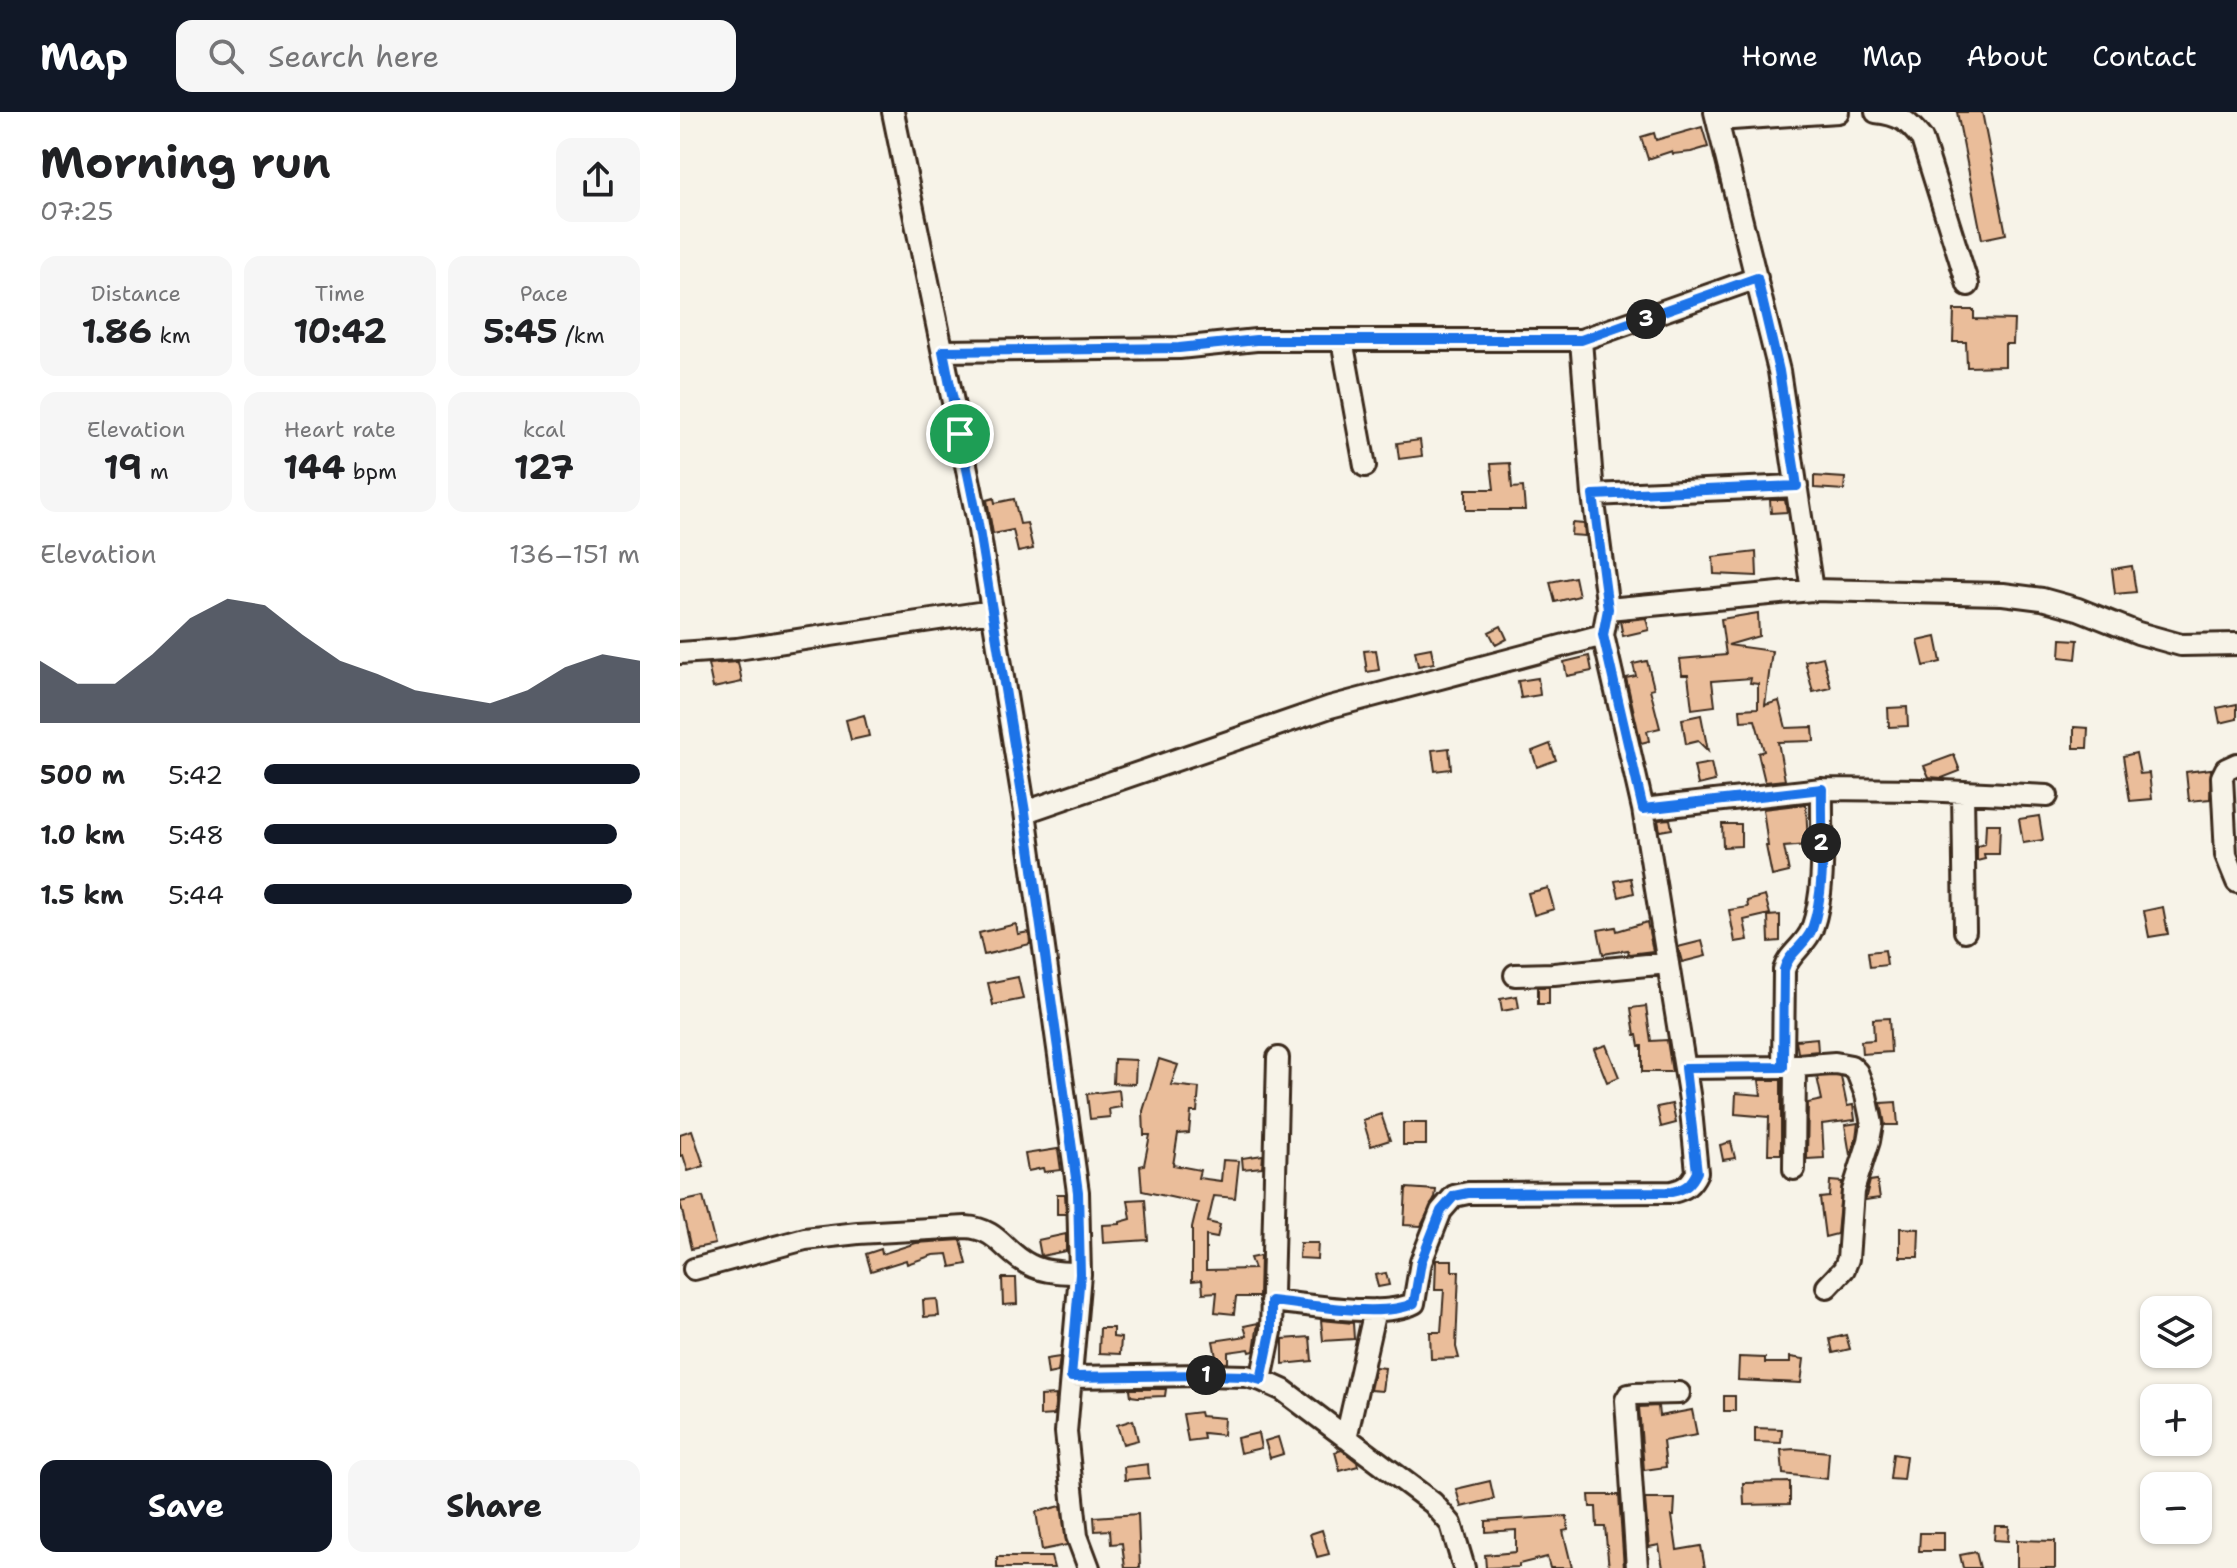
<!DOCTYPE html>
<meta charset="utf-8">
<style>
:root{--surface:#fff;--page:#f6f6f6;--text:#202124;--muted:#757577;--accent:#111827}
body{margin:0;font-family:"Shantell Sans",sans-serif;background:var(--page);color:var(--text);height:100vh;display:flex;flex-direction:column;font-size:30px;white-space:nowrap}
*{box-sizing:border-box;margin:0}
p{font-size:26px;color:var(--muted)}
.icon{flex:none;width:44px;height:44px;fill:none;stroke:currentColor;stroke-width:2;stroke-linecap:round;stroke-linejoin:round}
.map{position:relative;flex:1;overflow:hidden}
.drawer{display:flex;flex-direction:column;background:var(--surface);width:680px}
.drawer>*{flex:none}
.tools{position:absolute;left:1460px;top:1184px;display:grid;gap:16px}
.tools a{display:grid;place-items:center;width:72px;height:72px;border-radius:16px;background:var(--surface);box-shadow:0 2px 6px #0004;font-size:40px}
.pin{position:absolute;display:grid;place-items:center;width:68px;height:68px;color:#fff;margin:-34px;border:4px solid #fff;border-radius:50%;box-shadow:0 2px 8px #0007}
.km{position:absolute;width:40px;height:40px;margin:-20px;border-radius:50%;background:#222;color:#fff;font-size:22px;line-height:40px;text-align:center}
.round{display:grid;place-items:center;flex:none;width:84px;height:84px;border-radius:16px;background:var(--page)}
.head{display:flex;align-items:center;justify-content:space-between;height:136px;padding:0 40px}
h1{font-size:44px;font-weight:700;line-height:60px}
.metrics{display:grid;grid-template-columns:repeat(3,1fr);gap:12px;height:136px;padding:8px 40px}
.metrics div{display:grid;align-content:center;border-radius:16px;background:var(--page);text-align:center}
.metrics b{font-size:34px;font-weight:700}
.metrics small{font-size:22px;font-weight:400}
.metrics p{font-size:22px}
.chart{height:224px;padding:16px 40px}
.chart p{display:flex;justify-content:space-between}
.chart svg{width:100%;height:144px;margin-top:8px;fill:var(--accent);opacity:.7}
.primary-button{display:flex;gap:16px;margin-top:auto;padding:16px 40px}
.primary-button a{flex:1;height:92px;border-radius:16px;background:var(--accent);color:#fff;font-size:32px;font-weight:700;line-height:92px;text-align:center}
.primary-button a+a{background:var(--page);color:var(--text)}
ul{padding:0 40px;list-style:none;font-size:26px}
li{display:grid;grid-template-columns:128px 96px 1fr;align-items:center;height:60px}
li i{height:20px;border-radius:10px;background:var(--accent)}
header{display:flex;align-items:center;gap:48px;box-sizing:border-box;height:112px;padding:0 40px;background:var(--accent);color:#fff}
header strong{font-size:38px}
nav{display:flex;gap:44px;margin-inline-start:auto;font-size:28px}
.search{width:560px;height:72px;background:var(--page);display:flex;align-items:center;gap:20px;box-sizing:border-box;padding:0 28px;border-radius:16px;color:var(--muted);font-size:30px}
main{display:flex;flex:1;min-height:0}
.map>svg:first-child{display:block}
</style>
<header>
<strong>Map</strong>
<div class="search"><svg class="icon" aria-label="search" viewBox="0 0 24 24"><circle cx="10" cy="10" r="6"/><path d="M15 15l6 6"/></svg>Search here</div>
<nav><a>Home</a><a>Map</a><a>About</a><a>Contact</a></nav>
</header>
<main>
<section class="drawer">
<div class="head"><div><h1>Morning run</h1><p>07:25</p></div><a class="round"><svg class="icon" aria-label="share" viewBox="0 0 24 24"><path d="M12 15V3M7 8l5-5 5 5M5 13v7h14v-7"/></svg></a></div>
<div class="metrics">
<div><p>Distance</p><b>1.86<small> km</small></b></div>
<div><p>Time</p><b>10:42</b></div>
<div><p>Pace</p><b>5:45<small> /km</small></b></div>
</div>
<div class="metrics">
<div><p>Elevation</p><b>19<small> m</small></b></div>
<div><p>Heart rate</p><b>144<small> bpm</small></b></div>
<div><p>kcal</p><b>127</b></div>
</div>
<div class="chart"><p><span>Elevation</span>136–151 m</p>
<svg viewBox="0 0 160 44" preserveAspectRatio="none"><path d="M0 44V25L10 32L20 32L30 23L40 12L50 6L60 8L70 17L80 25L90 29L100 34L110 36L120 38L130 34L140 27L150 23L160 25V44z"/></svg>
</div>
<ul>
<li><b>500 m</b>5:42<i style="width:100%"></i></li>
<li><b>1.0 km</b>5:48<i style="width:94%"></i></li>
<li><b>1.5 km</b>5:44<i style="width:98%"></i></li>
</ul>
<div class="primary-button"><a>Save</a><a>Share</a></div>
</section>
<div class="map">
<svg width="1557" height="1456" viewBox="0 0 1557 1456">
<rect width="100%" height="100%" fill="#f7f3e8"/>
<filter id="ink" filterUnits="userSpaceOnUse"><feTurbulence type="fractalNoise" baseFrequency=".0125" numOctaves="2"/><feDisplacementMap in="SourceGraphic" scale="16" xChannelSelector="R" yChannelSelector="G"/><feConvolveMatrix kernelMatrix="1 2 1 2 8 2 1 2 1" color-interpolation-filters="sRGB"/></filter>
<g filter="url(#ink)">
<path fill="#eabd9a" stroke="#3b2a1e" stroke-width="2" d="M1277,0H1302L1326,122L1302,127Z
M1022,15L1028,35L1011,40L993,42L992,39L968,47L961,25L974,21L976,28Z
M1274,198H1294V207L1334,208L1333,232H1325V254L1287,255L1286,230H1273Z
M740,328L742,344L719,347L717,331Z
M830,351L832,376L843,375L845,398H786V377H814L811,352Z
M1134,364L1165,366L1164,378L1134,376Z
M314,386L315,391L334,387L340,412L347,411L353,437L338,440L333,418L313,422L307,388Z
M1090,388H1105L1107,400L1091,401Z
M892,411L904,412L905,424L891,423Z
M1076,440L1077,464L1034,462L1033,445Z
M1452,454L1456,480L1435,482L1432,457Z
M895,465L899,484L875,490L870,470Z
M1078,501L1079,524L1048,533L1092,539L1085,593L1099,589L1106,616L1133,615L1134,629L1098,630L1105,668L1085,670L1078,641L1084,639L1075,608L1061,609L1060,597L1078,596V572L1070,571L1071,566L1032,569L1035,594L1012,597L1008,563H1002L1000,547L1046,543L1041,507Z
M966,506L969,518L943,524L940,509Z
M821,514L827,527L816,533L809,520Z
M1256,525L1261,550L1244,554L1238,529Z
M1381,527L1398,528L1396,547L1380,545Z
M751,536L754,551L738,554L735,539Z
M696,538L699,558L687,560L684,539Z
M909,544L912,559L887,564L884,550Z
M1143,545L1151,576L1133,580L1125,549Z
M967,549L974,576L970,577L980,616L967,619L969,629L961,631L946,566L956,564L953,552Z
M58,550L62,570L33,576L28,552Z
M858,566L860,583L841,586L838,569Z
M1557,592V607L1540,611L1537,596Z
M1227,595L1228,614L1209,615L1208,596Z
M184,603L189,624L171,628L166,608Z
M1021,603L1028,639L1018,629L1006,632L1002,607Z
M1394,615L1408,616L1407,636H1394Z
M870,632L876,648L857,655L852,639Z
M769,636L771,657L755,659L752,638Z
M1456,641L1460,662L1469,661L1472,687L1450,689L1443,644Z
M1274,643L1280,659L1262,666L1249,665L1244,654Z
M1031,651L1035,669L1018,673L1014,654Z
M1531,657L1530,687L1509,689L1506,660Z
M1126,692L1128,733L1104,735L1109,760L1092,764L1086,734H1088L1083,697Z
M1359,704L1363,728L1343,731L1339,707Z
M990,707L992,717L980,719L978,708Z
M1042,712H1061V734L1043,735Z
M1306,712H1320L1319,742H1304L1305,747L1297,749V734L1305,732Z
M951,766L954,781L939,785L935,769Z
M868,776L874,797L854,803L848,781Z
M1085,784L1090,802L1064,808L1068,828L1055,830L1049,798L1068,795L1067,789Z
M1483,795L1488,822L1469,825L1464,799Z
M1100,803V829L1089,830L1088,804Z
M967,810L973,839L949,842L948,838L923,842L918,818L936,815L937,819Z
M336,812L338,822L349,820L350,832L304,843L299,821Z
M1022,829L1026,844L1002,850L998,835Z
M1205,838L1207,853L1190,855L1188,840Z
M338,865L343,887L313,893L308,871Z
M858,875H869V892H858Z
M837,884L839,896L822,899L820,887Z
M966,894L971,929L987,928L992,960H962V934H959L957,923H955L951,896Z
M1209,906L1211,940L1182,942L1181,929L1194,928L1193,907Z
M1137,926L1138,939L1118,941L1116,928Z
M926,933L939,965L927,970L914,937Z
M434,947L456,948L455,972L433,971Z
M479,947L498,953L491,973L519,976L517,1000H511L509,1021L498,1022L493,1053L520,1058L518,1066L541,1069L543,1048L559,1049L555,1086L534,1084L528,1110L540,1113L537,1126L526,1124V1158L574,1157L570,1146L580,1144L579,1185H556L554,1202L535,1200L537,1180L523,1181L522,1168L512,1169V1116L518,1091L462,1079L460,1054L464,1053L470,1023H464L463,999Z
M1154,964L1161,965L1167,994L1173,993L1175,1008L1142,1012L1144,1046L1127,1047L1128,991L1142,988L1137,965Z
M1079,968H1101V1042H1088L1089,1005L1055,1002L1056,981L1081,983Z
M439,978L441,995L429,997L430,1005L410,1007L407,982Z
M1216,990L1218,1013H1205L1201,991Z
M992,992L996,1011L981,1015L977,995Z
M701,1002L710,1028L691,1034L683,1008Z
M723,1011H746V1033H723Z
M1178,1011L1176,1026L1170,1043L1165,1013Z
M12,1018L24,1054L8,1059L3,1043L0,1044V1022Z
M1051,1030L1055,1046L1043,1048L1040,1033Z
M378,1037L381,1058L364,1060L363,1056L348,1059L345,1042Z
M583,1043L582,1055L563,1057L562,1046Z
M1197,1068L1200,1086L1185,1088L1190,1069Z
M1150,1069L1162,1070L1157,1122L1145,1125L1140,1086L1149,1085Z
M726,1076L756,1078L755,1086L741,1114L724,1113Z
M377,1082H385L386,1102H377Z
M23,1085L35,1132L11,1137L0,1090Z
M465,1087L468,1128L423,1131L422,1113L440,1112V1110L451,1107L448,1088Z
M1220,1116L1239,1117L1238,1145H1220Z
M386,1122V1139L361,1144L358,1128Z
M281,1128L287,1152L271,1155L268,1142L253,1143L227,1152L226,1148L191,1159L186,1142L201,1137L202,1142L236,1131Z
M620,1131H638L637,1147L619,1146Z
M756,1148H772V1159H779L776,1235L779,1246L751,1247L750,1220H761L764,1178H755Z
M706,1161L709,1173L698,1175L695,1163Z
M322,1166H336L337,1192L323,1193Z
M257,1187L259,1204L244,1205L243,1188Z
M641,1208L673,1211L674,1227L643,1229Z
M578,1211L574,1239L570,1240L569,1237L548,1240V1251L528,1250V1244L536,1245L533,1229L567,1224L564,1214Z
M420,1216H433V1225L441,1226L440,1242L419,1241Z
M1166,1223L1170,1237L1153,1241L1150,1227Z
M630,1225L632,1249L603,1252V1227Z
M380,1245L378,1260L368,1262L366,1247Z
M1059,1245L1085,1246V1251H1110V1245L1124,1247L1121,1271L1058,1268Z
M695,1255L705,1256L702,1279L690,1278Z
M450,1277H486L485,1284L458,1285L451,1284Z
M376,1283L374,1303L360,1304V1284Z
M1044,1284H1055V1299H1044Z
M978,1294L979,1304L1012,1298L1017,1323L983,1329L986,1355L964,1358L959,1295Z
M520,1300L521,1304L544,1306L543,1323L523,1321L524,1327L508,1329L503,1302Z
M453,1308L458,1328L443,1332L437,1313Z
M1075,1316L1102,1317L1101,1331L1075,1330Z
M578,1321L581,1336L560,1341L557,1326Z
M598,1325L603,1342L590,1346L585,1329Z
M1115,1337L1149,1340L1147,1367L1103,1362L1101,1338Z
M662,1338L677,1350L678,1354L660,1359L655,1340Z
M1213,1342L1226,1344L1223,1368L1210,1367Z
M468,1352L469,1366L445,1368L444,1355Z
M810,1369L814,1387L781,1395L776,1377Z
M1110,1370V1392L1064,1393L1063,1371Z
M909,1383H939L944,1456H929L925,1415H917L916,1395H910Z
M965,1387H995L994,1404H992L997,1438L1021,1434L1025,1456H983L979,1433L969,1435Z
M381,1394L387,1433L362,1438L356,1400Z
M458,1402L460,1456H445L442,1431L431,1432L430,1418L415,1419L414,1405Z
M887,1404L888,1418L883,1419L892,1456H870L867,1445L839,1452V1455L806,1456L805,1443L836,1440V1418L806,1420V1409Z
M1315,1414H1329L1328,1429L1314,1428Z
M642,1418L649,1442L637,1445L630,1422Z
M1240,1421H1264V1439H1239Z
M1337,1428L1375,1429V1456H1337Z
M1296,1440L1300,1456H1283L1280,1443Z
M317,1445H371L374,1456H317Z"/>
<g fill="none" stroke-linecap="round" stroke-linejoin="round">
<g stroke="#3b2a1e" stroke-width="26">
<path id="minor" d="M213,0L297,406L345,700L398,1080L400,1162L386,1320L397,1424L409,1456
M1035,0L1099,259L1132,478
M1196,0C1220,3 1227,8 1242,27L1288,173
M1037,8L1158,0
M662,228L685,354
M901,228L1077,166
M263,239L499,236L576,228H901L913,383L928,497
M913,383L1117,374
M0,541L57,537L312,499
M1557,652L1546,657L1542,665L1546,743L1557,770
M1283,680L1285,819
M963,697L1142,677L1242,678L1367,684
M345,700L650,595L923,523L928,497L1132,478L1323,482L1362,487L1398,497L1458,521L1501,533L1557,532
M835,863L874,862L988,851
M1103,955L1104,858C1109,841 1126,833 1132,817C1147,774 1141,722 1142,677
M1005,956L1103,955L1155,951L1171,954L1177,960L1186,983L1192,1012L1189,1029L1173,1079L1168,1147L1164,1157L1147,1175
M1114,1057L1115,954
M14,1157L125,1127L178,1121L286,1115C319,1117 324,1141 350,1153C365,1161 384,1160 400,1162
M591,1189C626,1192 704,1207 734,1191L741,1150L761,1099L774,1084L788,1081L992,1080C1005,1077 1011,1073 1017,1060L1010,988L963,697L923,523
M391,1265L523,1263L566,1264L581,1268L603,1278L753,1391L771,1412L784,1456
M581,1268L591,1220L598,946
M666,1326L695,1198
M957,1456L946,1288L949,1283L954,1282L999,1281"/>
</g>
<use href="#minor" stroke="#f7f3e8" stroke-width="20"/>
</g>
</g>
<g fill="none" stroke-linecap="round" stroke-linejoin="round" filter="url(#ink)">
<g stroke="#fff" stroke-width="16">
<path id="route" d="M1077,166L1099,259L1117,374L913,383L928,497L923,523L963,697L1142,677C1141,722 1147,774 1132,817C1126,833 1108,841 1104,858L1103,955L1005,956L1017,1060C1011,1073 1005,1077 992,1080L788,1081L774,1084L761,1099L741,1150L734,1191C704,1207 627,1192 591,1189V1220L581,1268L566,1264L523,1263L391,1265L400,1162L398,1080L345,700L297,406L263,239L499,236L576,228H901Z"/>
</g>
<use href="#route" stroke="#1a73e8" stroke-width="10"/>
</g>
</svg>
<div class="tools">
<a><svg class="icon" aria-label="layers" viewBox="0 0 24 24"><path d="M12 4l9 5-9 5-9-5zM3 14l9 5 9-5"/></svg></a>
<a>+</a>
<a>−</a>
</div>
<div class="pin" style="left:280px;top:322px;background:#1e9e55"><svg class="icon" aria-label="arrive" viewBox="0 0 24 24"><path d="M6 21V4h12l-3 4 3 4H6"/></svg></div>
<b class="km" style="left:526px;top:1263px">1</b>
<b class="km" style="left:1141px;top:731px">2</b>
<b class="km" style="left:966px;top:207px">3</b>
</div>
</main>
